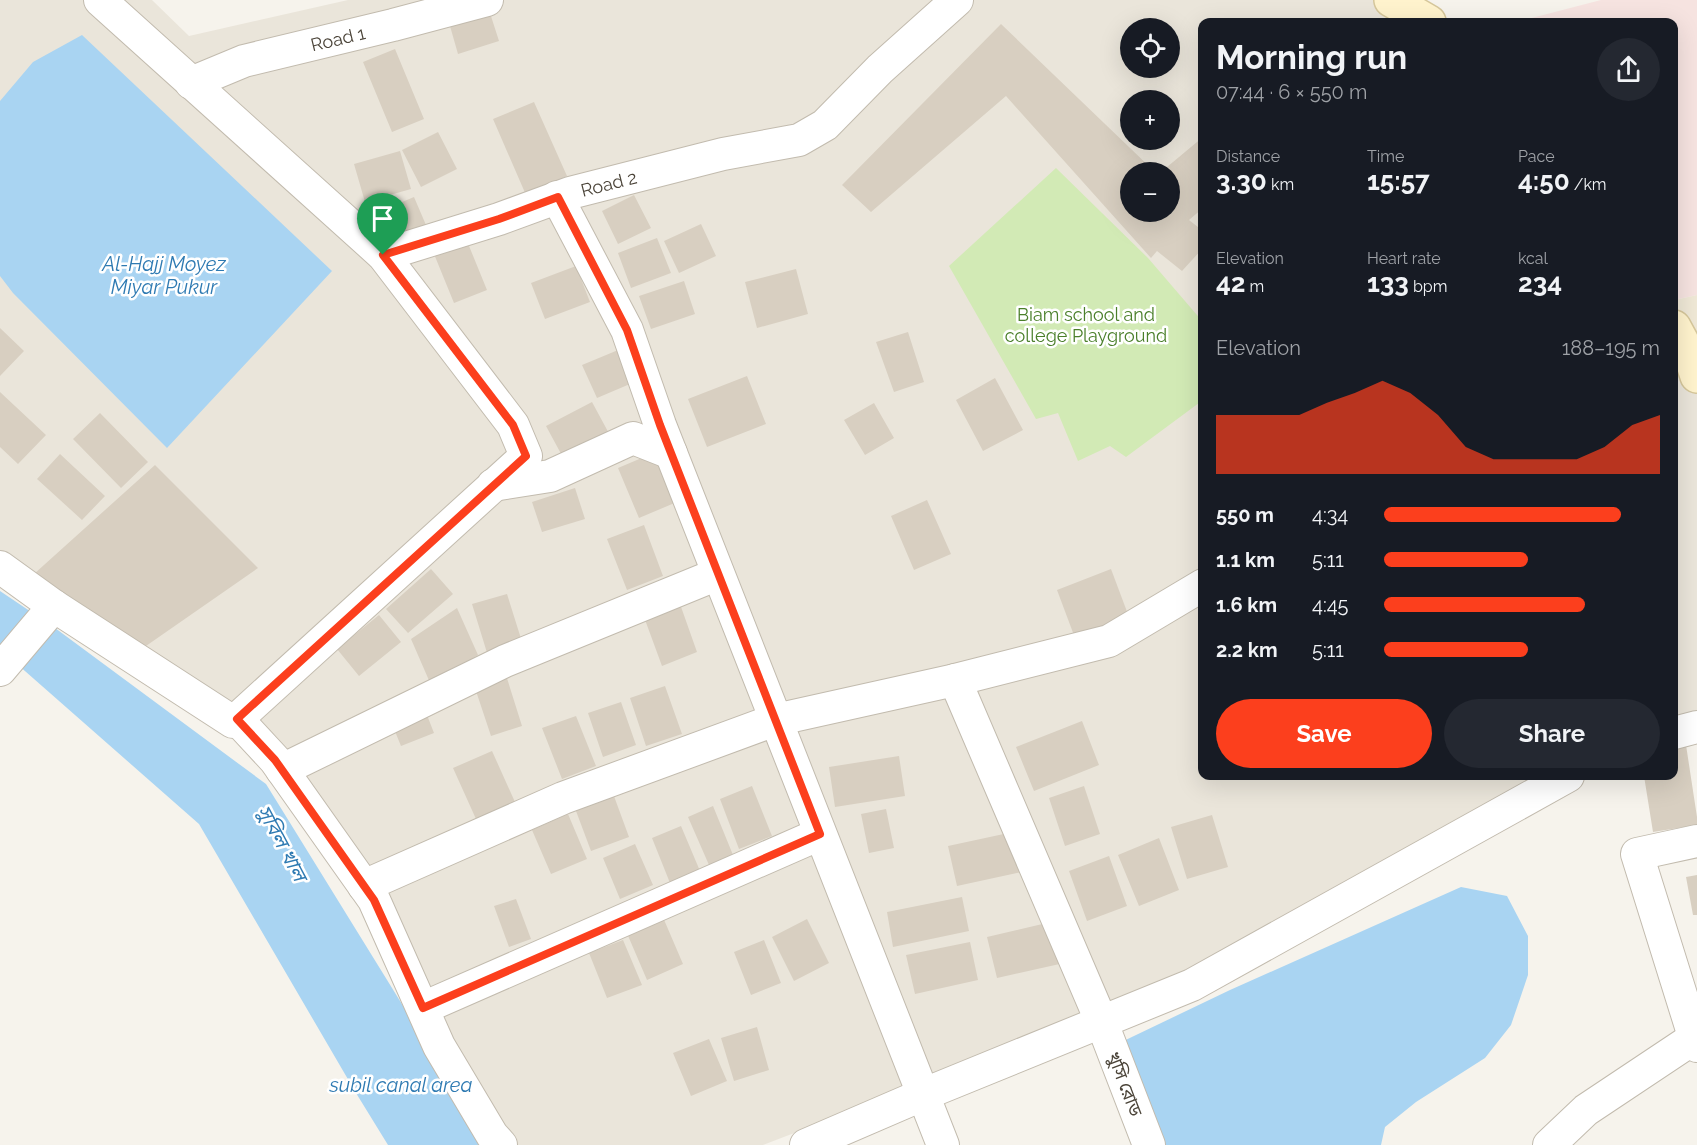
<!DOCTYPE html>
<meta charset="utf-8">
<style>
:root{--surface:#171b24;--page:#242831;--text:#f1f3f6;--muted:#9ea1a6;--accent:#fc3f1d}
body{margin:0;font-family:Raleway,"Noto Sans Bengali",sans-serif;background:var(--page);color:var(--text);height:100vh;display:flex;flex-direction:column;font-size:22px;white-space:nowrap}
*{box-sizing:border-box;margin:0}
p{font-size:20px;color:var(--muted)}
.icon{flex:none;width:33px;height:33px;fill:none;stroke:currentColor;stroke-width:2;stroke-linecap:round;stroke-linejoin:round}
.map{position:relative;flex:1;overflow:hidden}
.panel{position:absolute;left:1198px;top:18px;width:480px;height:762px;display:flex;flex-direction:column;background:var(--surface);border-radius:12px;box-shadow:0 6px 24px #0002}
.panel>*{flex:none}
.tools{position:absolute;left:1120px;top:18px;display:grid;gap:12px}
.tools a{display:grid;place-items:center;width:60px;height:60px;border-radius:50%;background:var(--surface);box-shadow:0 6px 24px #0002;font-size:30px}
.pin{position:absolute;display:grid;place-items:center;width:51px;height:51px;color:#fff;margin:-62px -26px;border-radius:50% 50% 50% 0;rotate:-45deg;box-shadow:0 0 6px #0007}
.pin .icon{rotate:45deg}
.round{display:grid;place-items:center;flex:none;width:63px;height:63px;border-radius:32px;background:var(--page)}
.summary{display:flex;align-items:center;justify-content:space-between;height:102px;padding:0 18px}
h1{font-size:33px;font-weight:700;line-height:45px}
.figures{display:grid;grid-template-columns:repeat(3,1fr);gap:9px;height:102px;padding:6px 18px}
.figures div{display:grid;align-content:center}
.figures b{font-size:26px;font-weight:700}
.figures small{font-size:16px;font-weight:400}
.figures p{font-size:16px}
.chart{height:168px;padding:12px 18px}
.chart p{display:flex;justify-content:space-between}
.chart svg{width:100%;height:108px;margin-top:6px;fill:var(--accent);opacity:.7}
.primary-button{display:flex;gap:12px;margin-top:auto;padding:12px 18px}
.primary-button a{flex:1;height:69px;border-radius:36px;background:var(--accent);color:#fff;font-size:24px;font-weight:700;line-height:69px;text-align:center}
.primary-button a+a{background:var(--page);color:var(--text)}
ul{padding:0 18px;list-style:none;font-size:20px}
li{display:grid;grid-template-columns:96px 72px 1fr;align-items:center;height:45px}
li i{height:15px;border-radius:8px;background:var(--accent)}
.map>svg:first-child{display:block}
</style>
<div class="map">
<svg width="1697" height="1145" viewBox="0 0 1697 1145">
<rect width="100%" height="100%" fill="#f6f3ec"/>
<path fill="#eae5da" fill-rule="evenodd" d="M0,0H152L189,36L348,0H1391L1420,22H1203V776H1579L1088,1020L763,1145H516L278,753L0,564ZM1131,28H1170V68H1131ZM1131,100H1170V140H1131ZM1131,172H1170V212H1131Z
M1674,329L1697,376V714L1674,726Z"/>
<path fill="#efe8d6" d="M1697,295V394L1674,336V300Z"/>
<path fill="#f6e3e0" d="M1601,0H1697V295L1674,300V22H1516Z"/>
<path fill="#d2eab5" d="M1056,168L1148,258L1203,322V400L1126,457L1110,446L1078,461L1058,413L1036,419L949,266Z"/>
<path fill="#a9d4f2" d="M82,35L332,271L167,448L13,293L0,276V101L33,62Z
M0,591L55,628L266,784L489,1145H388L356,1093L199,824L9,657L0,652Z
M1461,887L1507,896L1528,936V975L1511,1025L1485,1058L1416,1102L1385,1127L1381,1145H1149L1111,1047L1230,990Z"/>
<path fill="#d8cfc1" d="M490,13L499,41L458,54L450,26Z
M1001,24L1155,172H1131V212H1170V172H1161L1203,137V208L1189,220L1203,231V248L1182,271L1157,251L1151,258L1006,96L871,212L842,185Z
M395,49L424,119L392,132L363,62Z
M534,102L567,176L526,195L493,119Z
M438,132L457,169L421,187L402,150Z
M400,151L411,189L365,202L354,164Z
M634,195L651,228L618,244L602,211Z
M414,197L429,232L391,248L376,213Z
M701,224L716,256L679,273L664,241Z
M657,238L671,273L631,288L618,253Z
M467,241L487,290L454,303L434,254Z
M576,266L590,302L545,319L531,283Z
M796,269L808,314L757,328L745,282Z
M684,281L695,314L651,329L639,296Z
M0,328L24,351L0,376Z
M908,332L924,382L894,392L876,342Z
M623,348L637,381L597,398L582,365Z
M747,376L766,424L707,447L688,399Z
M995,378L1023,430L983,451L956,400Z
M0,392L46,435L18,464L0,447Z
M592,402L612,439L566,463L546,426Z
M874,403L894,438L865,455L844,420Z
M100,413L148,462L121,488L73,439Z
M663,449L684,499L639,518L618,468Z
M60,454L105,496L82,520L37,479Z
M155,465L258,568L133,655L24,583Z
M575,488L585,519L542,532L532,502Z
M927,500L951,554L914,570L891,516Z
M644,525L663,576L627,590L607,539Z
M431,569L453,594L408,633L386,609Z
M1111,569L1129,617L1075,638L1057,590Z
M507,594L523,645L488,656L472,604Z
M680,604L697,652L662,666L644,617Z
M457,608L478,655L431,685L411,639Z
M379,615L401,642L359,676L337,649Z
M506,675L522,726L491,736L474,685Z
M665,686L682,734L646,746L630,698Z
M621,702L636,745L603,757L588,713Z
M425,710L434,733L401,746L392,724Z
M576,716L596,766L562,779L542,728Z
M1082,721L1099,765L1034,791L1016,747Z
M1686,745L1697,817V825L1653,832L1644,776H1674V747Z
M492,751L515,802L476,819L453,768Z
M899,756L905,796L835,807L829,767Z
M752,786L772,836L739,849L720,799Z
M1084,786L1100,834L1065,846L1049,798Z
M611,788L629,837L591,851L573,803Z
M713,806L733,855L709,865L688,817Z
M886,809L894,848L869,853L861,814Z
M568,814L587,859L551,874L532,830Z
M1212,815L1228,867L1187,879L1171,827Z
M681,826L700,871L670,883L652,838Z
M1013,832L1022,872L957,886L948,846Z
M1159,838L1179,890L1139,906L1118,855Z
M635,844L653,885L620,899L603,858Z
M1109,856L1127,906L1087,921L1069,871Z
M1697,875V915H1693L1686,877Z
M962,897L969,931L893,947L887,912Z
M516,899L531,939L509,947L494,906Z
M662,915L683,964L647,980L626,931Z
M807,919L829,963L794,981L772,937Z
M1055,921L1064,963L997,978L987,937Z
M623,940L642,985L607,998L589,953Z
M764,940L781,983L751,995L734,952Z
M970,942L978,980L915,994L906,955Z
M757,1027L769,1070L734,1081L721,1038Z
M709,1039L727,1081L691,1096L673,1053Z"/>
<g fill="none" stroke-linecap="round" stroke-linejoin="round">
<g stroke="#c2bbae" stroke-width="34">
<g id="street">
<path d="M100,0L383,255L513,425L526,456L237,719"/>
<path id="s1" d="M191,83L244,61L393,25L487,0"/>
<path d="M557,197L627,330L660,425L943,1145"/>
<path id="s2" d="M383,255L499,219L570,193L723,154L799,140L825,125L880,69L957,0"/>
<path d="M493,485L550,476L633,438L671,453"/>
<path d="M0,567L54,606L233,722L237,719L275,760L374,900L439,1046L492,1135L501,1145"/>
<path d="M0,670L54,606"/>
<path d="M955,680L1102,1023L1149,1145"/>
<path d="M1674,733L1697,727"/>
<path d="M282,770L505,661L718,574"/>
<path d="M1697,841L1637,854L1697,1046"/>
<path d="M364,886L563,798L775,720L955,680L1109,641L1203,585"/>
<path d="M423,1008L820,834"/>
<path d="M806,1145L922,1095L1192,985L1568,776"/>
<path d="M1549,1145L1586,1110L1694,1038"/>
</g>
</g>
<g stroke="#d6c79b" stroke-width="36">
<path id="secondary" d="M1391,0L1429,22
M1674,327L1691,358L1697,376"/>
</g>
<use href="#street" stroke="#fff" stroke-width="32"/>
<use href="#secondary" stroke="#fff3cd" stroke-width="33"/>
</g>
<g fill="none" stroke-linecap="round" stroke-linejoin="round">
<g stroke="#fff" stroke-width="12">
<path id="route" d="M558,197L627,330L660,425L820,834L423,1008L374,900L275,760L237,719L526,456L513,425L383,255L499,219Z"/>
</g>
<use href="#route" stroke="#fc3f1d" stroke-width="8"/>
</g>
<g text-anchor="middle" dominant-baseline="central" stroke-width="5" stroke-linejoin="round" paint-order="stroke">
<g font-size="18" fill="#4b4439" stroke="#fff">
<text stroke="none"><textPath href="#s1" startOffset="154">Road 1</textPath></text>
<text stroke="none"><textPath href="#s2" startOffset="237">Road 2</textPath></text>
<text transform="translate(1125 1084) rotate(69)">খুসি রোড</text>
</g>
<g font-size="18" fill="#4a7f2a" stroke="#fff">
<text x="1086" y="314">Biam school and<tspan x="1086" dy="21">college Playground</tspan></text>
</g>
<g font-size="20" font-style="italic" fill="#2e7ab2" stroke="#fff">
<text x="164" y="264">Al-Hajj Moyez<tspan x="164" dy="23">Miyar Pukur</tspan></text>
<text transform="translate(282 843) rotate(62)">সুবিল খাল</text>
<text x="401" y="1085">subil canal area</text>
</g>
</g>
</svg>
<div class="tools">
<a><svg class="icon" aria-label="locate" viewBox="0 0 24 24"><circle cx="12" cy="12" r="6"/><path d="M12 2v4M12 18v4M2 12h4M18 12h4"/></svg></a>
<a>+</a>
<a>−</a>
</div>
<div class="pin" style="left:383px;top:255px;background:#1e9e55"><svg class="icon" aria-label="arrive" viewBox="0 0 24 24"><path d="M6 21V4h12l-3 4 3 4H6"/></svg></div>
<section class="panel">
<div class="summary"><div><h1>Morning run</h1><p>07:44 · 6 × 550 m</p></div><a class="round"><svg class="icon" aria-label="share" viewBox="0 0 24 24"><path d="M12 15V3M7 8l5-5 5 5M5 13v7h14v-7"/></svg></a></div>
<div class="figures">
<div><p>Distance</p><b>3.30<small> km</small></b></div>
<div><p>Time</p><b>15:57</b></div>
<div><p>Pace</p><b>4:50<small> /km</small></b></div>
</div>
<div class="figures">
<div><p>Elevation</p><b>42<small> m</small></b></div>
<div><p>Heart rate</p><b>133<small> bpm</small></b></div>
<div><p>kcal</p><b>234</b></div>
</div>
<div class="chart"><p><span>Elevation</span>188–195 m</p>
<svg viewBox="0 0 160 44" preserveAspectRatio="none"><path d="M0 44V20L10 20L20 20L30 20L40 15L50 11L60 6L70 11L80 20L90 33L100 38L110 38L120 38L130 38L140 33L150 24L160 20V44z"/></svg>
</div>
<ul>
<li><b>550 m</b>4:34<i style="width:86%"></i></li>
<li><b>1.1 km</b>5:11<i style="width:52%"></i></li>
<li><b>1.6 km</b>4:45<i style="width:73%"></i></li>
<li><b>2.2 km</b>5:11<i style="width:52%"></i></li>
</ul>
<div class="primary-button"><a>Save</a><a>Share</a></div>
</section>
</div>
